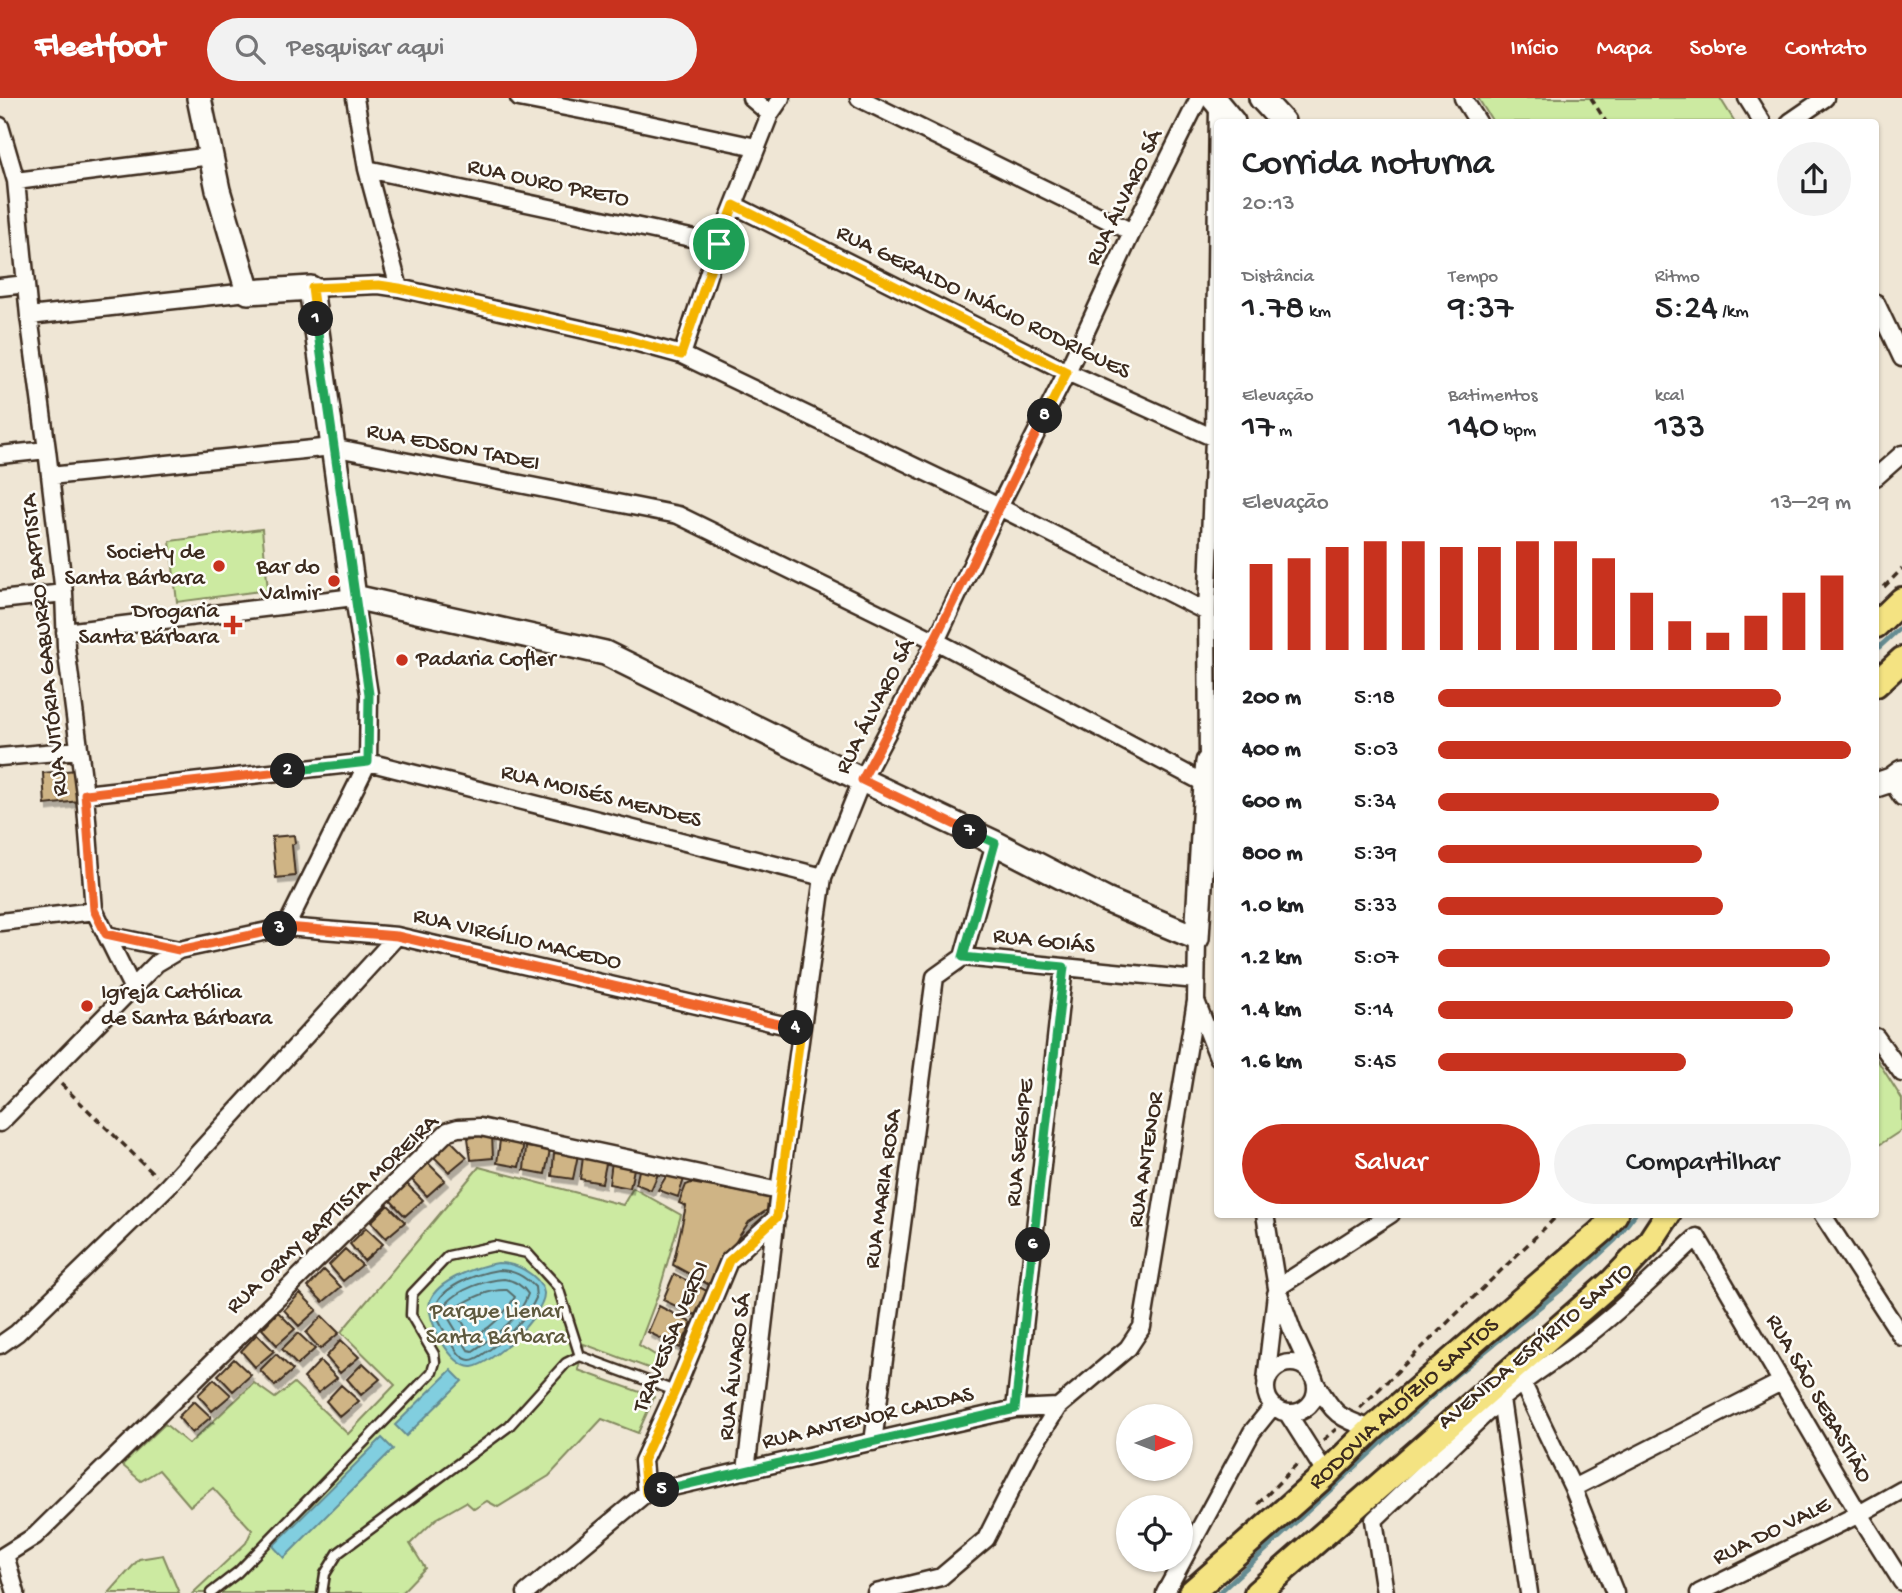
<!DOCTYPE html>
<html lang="pt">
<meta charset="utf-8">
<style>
:root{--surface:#fff;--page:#f2f2f2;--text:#202124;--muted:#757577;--accent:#c8321e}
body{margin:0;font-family:"Gochi Hand",sans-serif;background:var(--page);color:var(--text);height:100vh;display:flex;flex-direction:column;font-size:26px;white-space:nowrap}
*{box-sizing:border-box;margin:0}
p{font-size:23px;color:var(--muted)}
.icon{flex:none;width:38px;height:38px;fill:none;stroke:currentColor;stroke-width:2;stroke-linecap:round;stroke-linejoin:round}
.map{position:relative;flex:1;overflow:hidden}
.drawer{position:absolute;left:1214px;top:21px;width:665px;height:1099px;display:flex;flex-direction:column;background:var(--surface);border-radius:7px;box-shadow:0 2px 5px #0004}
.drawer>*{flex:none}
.needle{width:46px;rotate:90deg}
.tools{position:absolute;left:1116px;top:1306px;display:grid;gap:14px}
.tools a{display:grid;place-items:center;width:77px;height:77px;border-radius:50%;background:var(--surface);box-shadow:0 2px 5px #0004;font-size:35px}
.pin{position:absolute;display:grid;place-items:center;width:60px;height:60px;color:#fff;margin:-30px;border:4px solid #fff;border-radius:50%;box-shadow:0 2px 7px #0007}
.km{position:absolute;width:35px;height:35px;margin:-18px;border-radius:50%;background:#222;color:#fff;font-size:19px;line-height:35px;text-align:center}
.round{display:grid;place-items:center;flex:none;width:74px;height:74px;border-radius:37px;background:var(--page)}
.headline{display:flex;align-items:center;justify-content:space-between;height:119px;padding:0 28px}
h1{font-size:38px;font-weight:600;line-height:52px}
.metrics{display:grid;grid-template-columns:repeat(3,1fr);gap:10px;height:119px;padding:7px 28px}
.metrics div{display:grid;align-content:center}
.metrics b{font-size:35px;font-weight:600}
.metrics small{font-size:19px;font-weight:400}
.metrics p{font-size:19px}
.chart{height:196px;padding:14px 28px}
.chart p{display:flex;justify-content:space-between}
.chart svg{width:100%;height:126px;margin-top:7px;stroke:var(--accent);stroke-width:6}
.primary-button{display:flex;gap:14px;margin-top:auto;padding:14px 28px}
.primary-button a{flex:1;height:80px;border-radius:42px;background:var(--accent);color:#fff;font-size:28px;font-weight:600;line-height:80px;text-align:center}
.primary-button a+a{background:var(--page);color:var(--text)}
ul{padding:0 28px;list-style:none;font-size:23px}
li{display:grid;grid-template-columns:112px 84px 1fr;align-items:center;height:52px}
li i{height:18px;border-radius:9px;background:var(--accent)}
header{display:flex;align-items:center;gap:42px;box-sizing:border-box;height:98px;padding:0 35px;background:var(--accent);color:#fff}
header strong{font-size:33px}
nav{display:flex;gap:38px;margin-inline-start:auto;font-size:24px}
.search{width:490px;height:63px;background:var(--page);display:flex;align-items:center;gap:18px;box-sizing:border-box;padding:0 24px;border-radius:38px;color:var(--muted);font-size:26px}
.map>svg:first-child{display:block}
</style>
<header>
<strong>Fleetfoot</strong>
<div class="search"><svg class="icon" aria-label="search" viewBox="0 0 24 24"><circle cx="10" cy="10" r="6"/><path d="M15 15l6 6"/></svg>Pesquisar aqui</div>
<nav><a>Início</a><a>Mapa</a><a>Sobre</a><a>Contato</a></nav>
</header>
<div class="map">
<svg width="1902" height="1495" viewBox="0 0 1902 1495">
<defs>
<filter id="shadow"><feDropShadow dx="3" dy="5.5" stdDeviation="0" flood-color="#0004"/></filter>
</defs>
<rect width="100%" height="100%" fill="#efe6d5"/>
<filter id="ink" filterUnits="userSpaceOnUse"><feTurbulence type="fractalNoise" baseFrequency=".0143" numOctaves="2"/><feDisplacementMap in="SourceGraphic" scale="14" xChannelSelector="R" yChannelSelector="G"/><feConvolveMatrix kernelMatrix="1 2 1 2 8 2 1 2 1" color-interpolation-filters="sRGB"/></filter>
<g filter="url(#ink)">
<path fill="#cceaa1" stroke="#848a60" stroke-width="2" d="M1478,0H1720L1735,24H1493Z
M262,431L268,492L177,504L170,443Z
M1876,960L1902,1001V1032L1876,1049Z
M479,1069L623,1107L633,1090L681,1117L659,1194L639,1247L663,1262L659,1274L584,1246L578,1272L654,1299L638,1335L602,1321L549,1378L498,1409L487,1403L474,1411L466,1404L436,1421L410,1446L425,1470L401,1495H193L246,1445L252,1432L213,1390L190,1408L159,1372L141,1383L122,1367L165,1326L189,1346L254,1285L275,1300L294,1285L348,1336L395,1287L341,1234Z
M163,1457L179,1495H109L139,1461Z"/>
<path fill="#81cedf" stroke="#658c92" stroke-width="2" d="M498,1165C512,1165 521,1169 532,1177C538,1182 543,1187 544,1195C545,1216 492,1267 472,1269C452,1271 425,1221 430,1203C437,1182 478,1168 498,1165Z
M451,1272L462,1283L406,1338L395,1327Z
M382,1340L393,1351L284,1460L273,1448Z"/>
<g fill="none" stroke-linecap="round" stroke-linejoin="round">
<path stroke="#576c6b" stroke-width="2" d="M498,1172C514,1172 524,1178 535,1189L536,1200C526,1222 508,1238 489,1252C483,1256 477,1262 470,1262C460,1261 456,1251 451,1244C446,1235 438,1225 436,1215C433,1190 479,1175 498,1172Z
M504,1181C514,1182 523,1188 528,1196C520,1221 494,1238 473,1253L468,1252L446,1216L447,1205C460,1191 485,1182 504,1181Z
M507,1192L515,1199C506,1214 488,1235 471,1238L457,1215L456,1210C471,1200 489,1191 507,1192Z"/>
<path stroke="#658c92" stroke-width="5" d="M1876,552L1902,528
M1219,1495L1407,1321L1457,1276L1564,1189L1615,1142L1635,1116"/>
</g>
<path fill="#cfb485" stroke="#3b2a1e" stroke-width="2" filter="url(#shadow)" d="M76,672L79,703L45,707L43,675Z
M294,737L295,745L292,747L295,778L276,780L272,739Z
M492,1036L493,1060L471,1062L468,1040Z
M450,1042L467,1059L449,1074L434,1059Z
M500,1042L524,1045L519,1069L497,1065Z
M526,1049L550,1052L545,1076L524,1072Z
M554,1055L578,1057L573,1081L552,1078Z
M583,1059L607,1061L602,1085L580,1081Z
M612,1063L635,1066L630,1090L609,1086Z
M428,1065L445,1082L427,1098L412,1082Z
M640,1068L659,1074L651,1092L636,1086Z
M668,1075L684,1081L678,1099L658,1092Z
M406,1085L423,1102L405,1118L390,1102Z
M691,1085L769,1099L767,1112L749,1124L738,1140L724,1164L713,1189L673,1167L686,1108L679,1105L686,1087Z
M388,1107L405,1124L386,1140L371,1124Z
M366,1130L383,1146L364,1163L350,1146Z
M345,1151L362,1167L343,1183L329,1167Z
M324,1172L341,1189L323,1204L308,1189Z
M674,1176L707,1193L695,1217L663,1202Z
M300,1195L317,1212L299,1228L284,1212Z
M659,1208L692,1225L680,1250L648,1234Z
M278,1214L295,1231L277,1247L262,1231Z
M322,1218L339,1235L320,1251L306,1235Z
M298,1235L315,1251L297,1267L282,1251Z
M257,1236L274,1253L255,1269L241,1253Z
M341,1242L359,1259L340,1275L326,1259Z
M276,1256L293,1272L275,1288L260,1272Z
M234,1261L251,1277L233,1293L218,1277Z
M320,1263L337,1280L318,1295L304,1280Z
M363,1265L380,1281L361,1297L347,1281Z
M214,1281L231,1297L212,1313L198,1297Z
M341,1287L359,1303L340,1319L326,1303Z
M194,1303L211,1319L192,1335L178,1319Z"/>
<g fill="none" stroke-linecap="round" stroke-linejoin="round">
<g stroke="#3b2a1e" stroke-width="13">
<path id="lane" d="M211,1495L238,1474L432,1274L435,1264L434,1256L411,1217L412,1196L448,1158L495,1148L527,1155L558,1189L580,1258
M322,1495L325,1476L338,1455L509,1328L566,1265L580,1258L675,1293"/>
</g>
<g stroke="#3b2a1e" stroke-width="21">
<path id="street" d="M355,0L367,71L399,190
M519,0L602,16L756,49
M751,0L770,16
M859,0L1132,134
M1463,0L1478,24
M1747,0L1762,24
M1790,24L1825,0
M0,28L16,83L29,218L47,352L64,495L66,549L85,696L94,812L133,891
M367,71L719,146
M16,83L211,58
M734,107L1067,274L1214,340
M0,189L26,186
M311,190L379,187L399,190L620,240L682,257L999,409L1207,514
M1876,205L1902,260
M29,218L248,194
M682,257L715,155L770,16L781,0
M0,357L47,352
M50,378L332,349L678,417L936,543L1206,686
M1876,379L1902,356
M0,502L64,495
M65,534L354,499L369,596L368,664L286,829
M0,659L79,652
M1208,664L1207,514L1214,340L1218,6
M1891,682L1902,699
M85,696L368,664L823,779
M0,824L95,813
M106,837L179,852
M963,859L1196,882
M963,859L995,745
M1196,903L1218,959
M1876,939L1902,975
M0,1025L157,865L179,852L286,829L397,838L801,931
M1265,1116L1277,1190L1292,1232L1313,1278
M1822,1116L1902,1239
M1277,1190L1391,1116
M0,1247L17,1235L167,1089L397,838
M1266 1290a25 25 0 1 1 50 0a25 25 0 1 1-50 0Z
M1266,1282L1276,1196
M1522,1284L1573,1390L1615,1495
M1316,1286C1335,1317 1337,1319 1372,1331
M1501,1301L1529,1495
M1015,1311L1064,869
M1288,1316L1326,1376
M873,1344L935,879L963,859
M746,1373L779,1093L823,779L862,682L936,543L999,409L1067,274L1132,134L1199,0
M1573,1390L1781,1284
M646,1395L643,1363L675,1293L729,1163L777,1119
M5,1457L16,1495
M0,1460L35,1438L448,1033L458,1030L480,1029L779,1093
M526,1495L646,1395L1015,1311L1058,1309L1128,1250L1142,1229L1196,903L1197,840
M876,1495L941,1479L986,1441L1031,1352L1058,1309
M1165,1495L1252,1334L1273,1308
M1385,1495L1374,1422L1501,1301C1524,1282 1548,1267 1571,1250C1616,1217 1656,1177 1697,1139L1859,1416L1902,1484
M1699,1495L1859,1416L1902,1392"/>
</g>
<g stroke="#3b2a1e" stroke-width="28">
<path id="secondary" d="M199,0L218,92L248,194L311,190L354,499L605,555L862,682L995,745L1106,802L1197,840L1206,686L1208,664L1218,658
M1213,0L1233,24
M1261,0L1283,24
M1876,687L1891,682L1902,674"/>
</g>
<g stroke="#3b2a1e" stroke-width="30">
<g id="primary">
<path d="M1876,527L1902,502"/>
<path d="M1876,586L1902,562"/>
<path id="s1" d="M1191,1495L1326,1376L1372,1331L1603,1132L1615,1116"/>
<path d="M1257,1495L1613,1183L1649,1145L1668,1116"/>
</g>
</g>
<path stroke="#3b2a1e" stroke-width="3.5" stroke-dasharray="7 5" stroke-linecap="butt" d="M1591,0L1606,24
M1884,489L1902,471
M61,986L156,1078
M1360,1310L1559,1116
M1323,1342L1336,1331
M1258,1406L1299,1364"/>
<use href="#lane" stroke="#fdfcf7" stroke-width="8"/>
<use href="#street" stroke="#fdfcf7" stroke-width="16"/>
<use href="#secondary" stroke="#fdfcf7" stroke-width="23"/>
<use href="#primary" stroke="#f4e382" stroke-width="24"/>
</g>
</g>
<g fill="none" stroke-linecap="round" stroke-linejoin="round" filter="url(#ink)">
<g stroke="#fff" stroke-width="14">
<path id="split-1" d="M316,221L312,190L379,187L399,190L620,240L681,257L719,146"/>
</g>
<g stroke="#fff" stroke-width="14">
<path id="split-2" d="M288,673L368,664L369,596L316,221"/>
</g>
<g stroke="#fff" stroke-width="14">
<path id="split-3" d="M280,831L179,852L106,836L94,812L85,696L288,673"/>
</g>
<g stroke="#fff" stroke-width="14">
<path id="split-4" d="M280,831L286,829L397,838L796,930"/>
</g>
<g stroke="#fff" stroke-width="14">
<path id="split-5" d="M662,1392L646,1395L643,1363L675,1293L729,1163L777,1119L801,931L796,930"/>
</g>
<g stroke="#fff" stroke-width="14">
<path id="split-6" d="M662,1392L1015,1311L1033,1147"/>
</g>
<g stroke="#fff" stroke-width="14">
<path id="split-7" d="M970,734L995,745L963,859L1064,869L1033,1147"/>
</g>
<g stroke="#fff" stroke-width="14">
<path id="split-8" d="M970,734L862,682C927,563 983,440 1045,318"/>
</g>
<g stroke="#fff" stroke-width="14">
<path id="split-9" d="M719,146L734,107L1067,274L1045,318"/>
</g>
<use href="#split-1" stroke="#f5b400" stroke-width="9"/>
<use href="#split-2" stroke="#22a559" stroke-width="9"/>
<use href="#split-3" stroke="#f0652b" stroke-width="9"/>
<use href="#split-4" stroke="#f0652b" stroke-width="9"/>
<use href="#split-5" stroke="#f5b400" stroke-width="9"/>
<use href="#split-6" stroke="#22a559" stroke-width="9"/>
<use href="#split-7" stroke="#22a559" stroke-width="9"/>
<use href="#split-8" stroke="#f0652b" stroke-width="9"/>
<use href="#split-9" stroke="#f5b400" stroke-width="9"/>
</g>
<g fill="#c8321e" stroke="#fdfcf7" stroke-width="2.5">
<circle cx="219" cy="468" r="7"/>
<circle cx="334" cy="483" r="7"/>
<path d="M229.5 516.5h7v7h7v7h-7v7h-7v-7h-7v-7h7z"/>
<circle cx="402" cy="562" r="7"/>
<circle cx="87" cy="908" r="7"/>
</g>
<g text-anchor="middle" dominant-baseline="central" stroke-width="5" stroke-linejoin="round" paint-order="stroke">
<g font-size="23" fill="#3b2a1e" stroke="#fdfcf7">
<text transform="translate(548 86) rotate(12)">RUA OURO PRETO</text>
<text transform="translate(1125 100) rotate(-64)">RUA ÁLVARO SÁ</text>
<text transform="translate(983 205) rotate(26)">RUA GERALDO INÁCIO RODRIGUES</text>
<text transform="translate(453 350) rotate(11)">RUA EDSON TADEI</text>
<text transform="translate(46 547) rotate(-96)">RUA VITÓRIA GABURRO BAPTISTA</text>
<text transform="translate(876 609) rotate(-63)">RUA ÁLVARO SÁ</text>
<text transform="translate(601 699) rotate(14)">RUA MOISÉS MENDES</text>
<text transform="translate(517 842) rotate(13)">RUA VIRGÍLIO MACEDO</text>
<text transform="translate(1044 844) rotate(6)">RUA GOIÁS</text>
<text transform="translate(1021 1045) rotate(-84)">RUA SERGIPE</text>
<text transform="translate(1147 1062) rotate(-81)">RUA ANTENOR</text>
<text transform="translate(884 1091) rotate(-82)">RUA MARIA ROSA</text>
<text transform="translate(333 1117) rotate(-43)">RUA ORMY BAPTISTA MOREIRA</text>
<text transform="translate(672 1239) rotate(-67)">TRAVESSA VERDI</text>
<text transform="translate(1536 1249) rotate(-40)">AVENIDA ESPÍRITO SANTO</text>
<text transform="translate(736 1269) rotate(-83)">RUA ÁLVARO SÁ</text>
<text transform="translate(1818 1301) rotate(60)">RUA SÃO SEBASTIÃO</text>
<text stroke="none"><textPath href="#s1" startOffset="285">RODOVIA ALOÍZIO SANTOS</textPath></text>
<text transform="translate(868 1321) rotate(-13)">RUA ANTENOR CALDAS</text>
<text transform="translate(1772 1434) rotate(-26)">RUA DO VALE</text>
</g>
<g font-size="23" fill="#3b2a1e" stroke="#fdfcf7" text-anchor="end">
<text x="205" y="455">Society de<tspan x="205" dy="26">Santa Bárbara</tspan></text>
<text x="320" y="470">Bar do<tspan x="320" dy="26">Valmir</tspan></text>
<text x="219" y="514">Drogaria<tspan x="219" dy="26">Santa Bárbara</tspan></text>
<text x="416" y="562" text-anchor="start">Padaria Cofler</text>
<text x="101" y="895" text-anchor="start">Igreja Católica<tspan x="101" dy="26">de Santa Bárbara</tspan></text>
</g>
<g font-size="23" fill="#5f5a3f" stroke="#fdfcf7">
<text x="496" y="1214">Parque Lienar<tspan x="496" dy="26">Santa Bárbara</tspan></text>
</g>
</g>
</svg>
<div class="tools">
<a><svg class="needle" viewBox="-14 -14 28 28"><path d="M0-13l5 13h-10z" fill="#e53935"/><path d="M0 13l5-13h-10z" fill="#757577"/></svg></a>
<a><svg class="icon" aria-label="locate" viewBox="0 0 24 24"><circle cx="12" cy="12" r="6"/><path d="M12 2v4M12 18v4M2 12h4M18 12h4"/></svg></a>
</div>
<div class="pin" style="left:719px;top:146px;background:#1e9e55"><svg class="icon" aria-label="arrive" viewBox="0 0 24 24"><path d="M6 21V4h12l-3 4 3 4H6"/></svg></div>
<b class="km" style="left:316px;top:221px">1</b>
<b class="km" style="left:288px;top:673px">2</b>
<b class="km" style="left:280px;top:831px">3</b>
<b class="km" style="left:796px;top:930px">4</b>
<b class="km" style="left:662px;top:1392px">5</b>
<b class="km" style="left:1033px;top:1147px">6</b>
<b class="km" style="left:970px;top:734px">7</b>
<b class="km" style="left:1045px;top:318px">8</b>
<section class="drawer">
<div class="headline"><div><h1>Corrida noturna</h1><p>20:13</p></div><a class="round"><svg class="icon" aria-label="share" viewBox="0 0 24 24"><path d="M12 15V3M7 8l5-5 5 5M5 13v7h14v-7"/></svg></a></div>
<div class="metrics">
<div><p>Distância</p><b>1.78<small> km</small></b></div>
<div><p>Tempo</p><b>9:37</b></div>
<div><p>Ritmo</p><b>5:24<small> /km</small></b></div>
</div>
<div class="metrics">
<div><p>Elevação</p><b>17<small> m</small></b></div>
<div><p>Batimentos</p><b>140<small> bpm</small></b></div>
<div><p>kcal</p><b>133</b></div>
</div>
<div class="chart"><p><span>Elevação</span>13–29 m</p>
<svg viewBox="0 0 160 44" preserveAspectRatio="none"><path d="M5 44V14M15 44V12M25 44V8M35 44V6M45 44V6M55 44V8M65 44V8M75 44V6M85 44V6M95 44V12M105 44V24M115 44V34M125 44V38M135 44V32M145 44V24M155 44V18"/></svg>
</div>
<ul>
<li><b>200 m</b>5:18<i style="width:83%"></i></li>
<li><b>400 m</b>5:03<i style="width:100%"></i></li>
<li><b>600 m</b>5:34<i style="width:68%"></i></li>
<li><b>800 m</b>5:39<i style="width:64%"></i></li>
<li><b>1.0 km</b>5:33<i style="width:69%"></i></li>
<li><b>1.2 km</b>5:07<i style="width:95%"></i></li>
<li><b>1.4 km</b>5:14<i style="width:86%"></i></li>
<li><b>1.6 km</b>5:45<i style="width:60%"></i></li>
</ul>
<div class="primary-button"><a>Salvar</a><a>Compartilhar</a></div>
</section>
</div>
